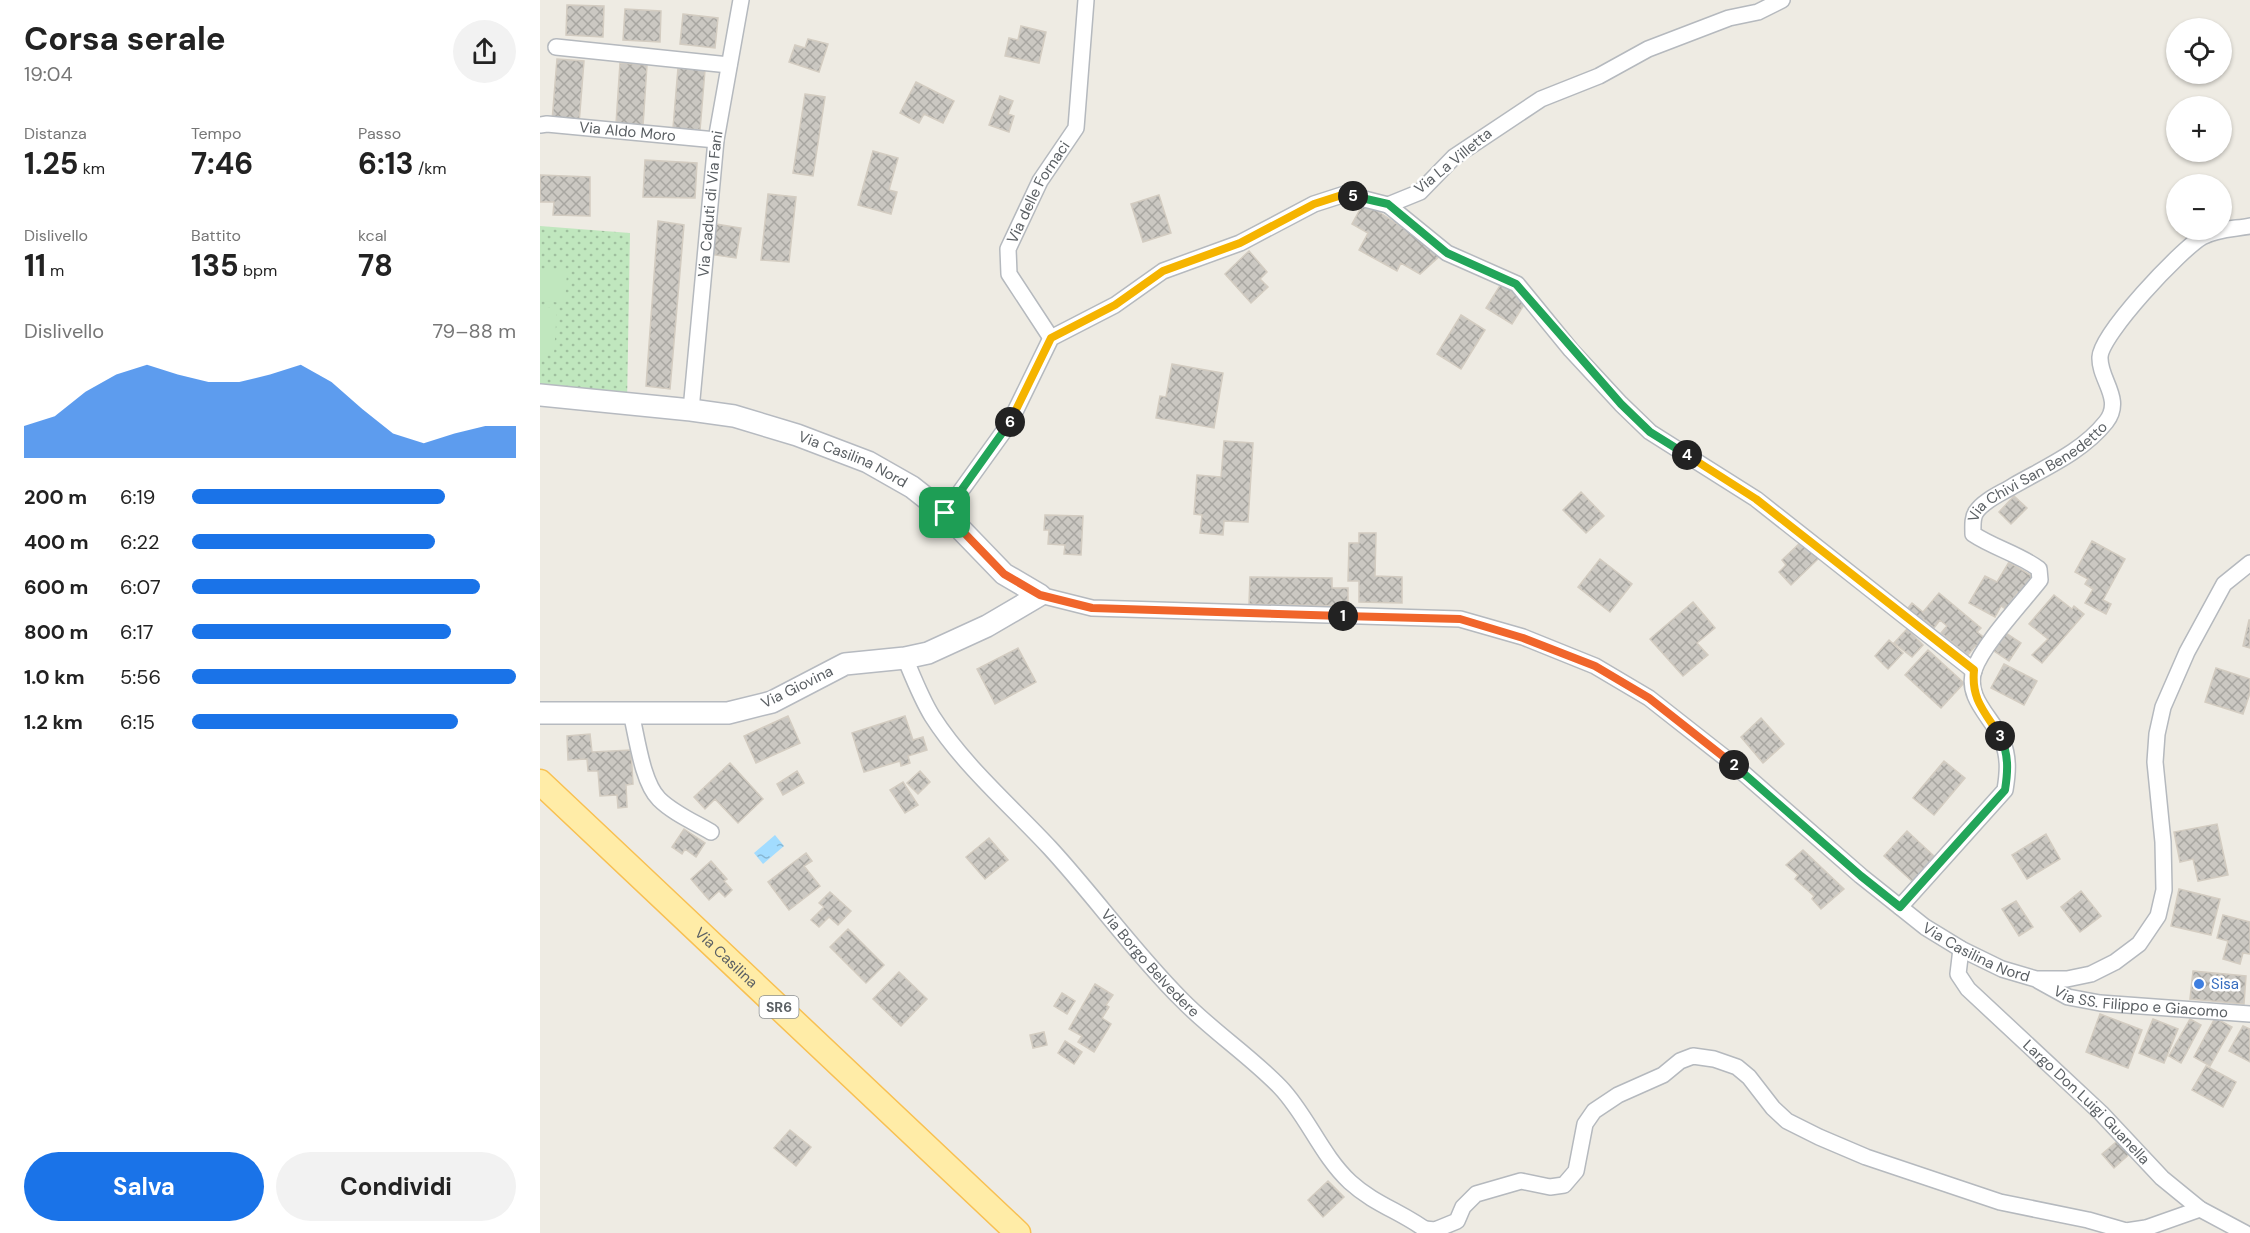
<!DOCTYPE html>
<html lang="it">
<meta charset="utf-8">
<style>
:root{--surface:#fff;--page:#f2f2f2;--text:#222;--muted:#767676;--accent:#1a73e8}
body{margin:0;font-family:"DM Sans",sans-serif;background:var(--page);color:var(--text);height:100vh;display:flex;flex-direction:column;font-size:22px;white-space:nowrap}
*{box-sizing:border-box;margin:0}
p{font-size:20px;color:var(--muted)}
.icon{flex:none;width:33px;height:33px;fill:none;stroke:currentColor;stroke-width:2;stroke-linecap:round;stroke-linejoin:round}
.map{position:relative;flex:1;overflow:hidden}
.panel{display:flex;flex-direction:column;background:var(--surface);width:540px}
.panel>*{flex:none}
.controls{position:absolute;left:1626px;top:18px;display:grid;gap:12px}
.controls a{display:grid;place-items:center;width:66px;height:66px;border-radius:50%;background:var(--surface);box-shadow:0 2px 4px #0004;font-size:30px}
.pin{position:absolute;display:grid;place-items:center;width:51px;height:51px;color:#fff;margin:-26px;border-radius:12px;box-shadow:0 3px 9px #0006}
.km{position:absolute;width:30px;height:30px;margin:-15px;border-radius:50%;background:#222;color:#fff;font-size:16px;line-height:30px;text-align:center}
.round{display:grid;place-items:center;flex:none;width:63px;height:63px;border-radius:32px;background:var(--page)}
.overview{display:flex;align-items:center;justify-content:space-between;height:102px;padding:0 24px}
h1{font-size:33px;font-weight:700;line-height:45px}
.figures{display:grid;grid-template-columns:repeat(3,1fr);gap:9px;height:102px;padding:6px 24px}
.figures div{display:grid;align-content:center}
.figures b{font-size:30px;font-weight:700}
.figures small{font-size:16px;font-weight:400}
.figures p{font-size:16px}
.chart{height:168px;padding:12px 24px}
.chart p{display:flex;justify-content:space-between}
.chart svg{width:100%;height:108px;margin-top:6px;fill:var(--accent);opacity:.7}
.cta{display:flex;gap:12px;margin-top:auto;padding:12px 24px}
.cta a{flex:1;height:69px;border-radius:36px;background:var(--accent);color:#fff;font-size:24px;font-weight:700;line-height:69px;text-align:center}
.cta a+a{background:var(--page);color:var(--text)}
ul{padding:0 24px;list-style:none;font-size:20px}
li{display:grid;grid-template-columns:96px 72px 1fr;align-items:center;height:45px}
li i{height:15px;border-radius:8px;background:var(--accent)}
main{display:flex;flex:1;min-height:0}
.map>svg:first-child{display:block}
</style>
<main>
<section class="panel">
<div class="overview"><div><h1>Corsa serale</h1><p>19:04</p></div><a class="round"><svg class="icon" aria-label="share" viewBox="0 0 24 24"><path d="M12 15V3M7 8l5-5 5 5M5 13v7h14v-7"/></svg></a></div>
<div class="figures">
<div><p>Distanza</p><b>1.25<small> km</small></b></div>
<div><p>Tempo</p><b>7:46</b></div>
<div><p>Passo</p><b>6:13<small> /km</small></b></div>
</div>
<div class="figures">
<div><p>Dislivello</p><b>11<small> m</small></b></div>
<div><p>Battito</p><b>135<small> bpm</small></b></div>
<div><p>kcal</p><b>78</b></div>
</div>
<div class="chart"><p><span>Dislivello</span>79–88 m</p>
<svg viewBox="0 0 160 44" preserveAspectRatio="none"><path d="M0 44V31L10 27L20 17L30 10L40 6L50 10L60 13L70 13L80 10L90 6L100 13L110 24L120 34L130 38L140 34L150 31L160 31V44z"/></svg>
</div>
<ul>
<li><b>200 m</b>6:19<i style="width:78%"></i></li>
<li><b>400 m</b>6:22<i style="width:75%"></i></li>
<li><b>600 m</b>6:07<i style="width:89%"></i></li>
<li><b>800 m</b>6:17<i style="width:80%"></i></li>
<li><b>1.0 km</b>5:56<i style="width:100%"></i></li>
<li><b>1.2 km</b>6:15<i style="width:82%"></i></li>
</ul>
<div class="cta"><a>Salva</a><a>Condividi</a></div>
</section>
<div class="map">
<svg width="1710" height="1233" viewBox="0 0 1710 1233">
<defs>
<pattern id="grass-dots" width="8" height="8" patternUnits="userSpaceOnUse" patternTransform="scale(1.5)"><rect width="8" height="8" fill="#c0e7be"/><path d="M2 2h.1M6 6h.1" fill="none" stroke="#9fbf9e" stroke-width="1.8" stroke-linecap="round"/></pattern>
<pattern id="water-ripples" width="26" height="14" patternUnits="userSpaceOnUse" patternTransform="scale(1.5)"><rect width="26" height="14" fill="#a2dcff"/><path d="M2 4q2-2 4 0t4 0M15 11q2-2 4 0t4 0" fill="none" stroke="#87b6d2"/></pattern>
<pattern id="building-cross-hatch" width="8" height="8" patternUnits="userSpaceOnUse" patternTransform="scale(1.5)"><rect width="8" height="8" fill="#cbc8c2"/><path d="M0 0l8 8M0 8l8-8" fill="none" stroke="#a8a6a1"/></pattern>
</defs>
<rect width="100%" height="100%" fill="#eeebe3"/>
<path fill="url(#grass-dots)" d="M0,226L90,233L87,404L0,395Z"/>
<path fill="#c0e7be" d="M0,269L27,271L25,303L0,301Z
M0,307L17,308L14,354L0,353Z"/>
<path fill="url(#water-ripples)" d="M235,835L244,846L223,864L214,853Z"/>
<path fill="url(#building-cross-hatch)" stroke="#d3ccc1" stroke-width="1.5" d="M27,5L64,6L63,37L26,35Z
M85,9L121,11L120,42L83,40Z
M143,14L178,18L175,48L140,44Z
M481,26L506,32L499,63L465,56L469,38L478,40Z
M268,39L288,44L279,72L249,62L255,45L265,48Z
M17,59L44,61L39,124L12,121Z
M80,63L107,65L103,126L76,124Z
M138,68L165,70L160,130L133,128Z
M376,82L414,101L403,123L384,114L379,123L360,113Z
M265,94L285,97L273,176L253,173Z
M460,96L473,101L468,114L474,116L469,132L449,125Z
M333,151L358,158L349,190L357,192L351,214L318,205Z
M105,160L157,163L155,198L103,197Z
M0,175L50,177V216L13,215L14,202H0Z
M228,194L256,197L249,262L221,260Z
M619,195L631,233L603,242L591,204Z
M824,202L902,254L880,274L861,263L857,271L819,250L828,233L812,224Z
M118,221L144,225L130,389L106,386Z
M176,224L201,228L196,258L168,254Z
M709,251L727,272L720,279L728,287L711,303L685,274Z
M961,284L987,300L972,324L946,308Z
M921,315L945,330L921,369L897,354Z
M632,364L683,373L674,428L616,418L620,396L626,397Z
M684,441L713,443L708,522L684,521L683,535L660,533L662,515L654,514L657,475L681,477Z
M1041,492L1064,516L1046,533L1023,510Z
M1474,496L1487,508L1471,524L1459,512Z
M505,515L543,516L541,555L524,554L525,545L508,544L509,530H504Z
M819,533H836L835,576L862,577V603L819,602V581H808L809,543H819Z
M1262,541L1279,558L1251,585L1239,572L1246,565L1242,560Z
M1552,541L1585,559L1563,600L1571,604L1566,614L1545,603L1553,589L1545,584L1548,579L1535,572Z
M1060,559L1092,584L1070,612L1038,587Z
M1469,562L1492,576L1481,595L1477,592L1467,610L1461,606L1455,617L1429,603L1445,576L1457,582Z
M710,577L792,578V588H808V606L709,604Z
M1399,593L1441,628L1437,632L1446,639L1439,648L1436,645L1428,655L1401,633L1407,626L1400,620L1394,628L1383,619L1377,625L1364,613L1372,603L1383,612Z
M1514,595L1532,609L1534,606L1544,614L1502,663L1492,655L1508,639L1489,624Z
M1153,602L1175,628L1157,643L1168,655L1143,676L1110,639Z
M1709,620H1710V648L1703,646Z
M1367,629L1383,645L1372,657L1354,643Z
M1463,631L1481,643L1469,661L1451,649Z
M1349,640L1363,653L1348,669L1335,656Z
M478,648L496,682L455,704L437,669Z
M1388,650L1424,683L1401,708L1365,675Z
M1464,664L1497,681L1484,705L1451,688Z
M1676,668L1710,679V693L1703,714L1665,702Z
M248,716L260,743L216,763L204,736Z
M365,716L373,740L383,737L387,750L368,756L370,763L361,766L360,761L324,772L312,733Z
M1221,718L1244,744L1223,763L1201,737Z
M50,734L52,752L91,750L93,784L86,785L87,807L78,808L77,795L60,796L58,771H48L47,759L28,760L27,736Z
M1404,761L1425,778L1394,815L1373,798Z
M190,763L223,799L198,823L175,799L165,809L154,797Z
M257,771L264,783L243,795L237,784Z
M380,771L390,782L378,794L367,783Z
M363,782L378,805L365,813L350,790Z
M1677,824L1688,875L1658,881L1653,859L1640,862L1634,832Z
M144,829L165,843L156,857L145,849L142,854L132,847Z
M1367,831L1395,857L1373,882L1344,856Z
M1506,834L1520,859L1487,879L1472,855Z
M449,838L468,860L445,879L426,857Z
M1263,850L1304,889L1281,909L1272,899L1274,896L1255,879L1258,875L1246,865Z
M266,853L272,861L264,866L280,886L249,910L228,882Z
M171,861L187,879L184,881L192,890L185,897L179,891L169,900L151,879Z
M1639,889L1680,899L1671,935L1631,926Z
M1541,891L1561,916L1540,932L1521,907Z
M290,892L311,911L298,925L289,917L279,927L271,920L284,907L279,903Z
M1476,901L1493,927L1479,936L1462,909Z
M1683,915L1710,922V954L1703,953L1700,964L1683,959L1688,941L1677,938Z
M308,929L344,965L326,983L290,947Z
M1653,971L1706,976L1704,1004L1650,999Z
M359,972L387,999L361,1026L333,999Z
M555,984L573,995L566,1005L569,1007L562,1018L571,1024L554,1052L538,1042L542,1036L529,1029Z
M522,993L535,1001L527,1014L514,1006Z
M1560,1014L1602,1030L1588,1068L1546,1052Z
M1675,1018L1692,1027L1670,1066L1654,1057Z
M1613,1019L1638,1029L1624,1063L1599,1053Z
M1650,1019L1661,1025L1641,1063L1629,1056Z
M1703,1026L1710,1029V1062L1689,1051Z
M504,1032L507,1045L493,1048L490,1035Z
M525,1041L542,1052L534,1064L518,1053Z
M1666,1066L1696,1082L1683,1107L1652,1090Z
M250,1130L271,1147L256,1166L234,1148Z
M1582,1137L1594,1150L1574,1168L1562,1154Z
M788,1181L804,1197L783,1217L768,1200Z"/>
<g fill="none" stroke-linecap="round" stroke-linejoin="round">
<g stroke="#b5b9be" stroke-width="18">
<g id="street">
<path d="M16,47L189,65"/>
<path id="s1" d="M0,125L7,124L176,140"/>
<path d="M848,205L907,253L977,284L1031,350L1081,404L1110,432L1216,499L1434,671"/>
<path id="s2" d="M511,338L469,274L468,249L500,181L536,128L546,0"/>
<path id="s3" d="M151,410L176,140L201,0"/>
<path d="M405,513L469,424L511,338L575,305L623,271L700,243L774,204L805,194L848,205L880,192L914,157L1001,99L1059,76L1108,49L1189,18L1218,12L1242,0"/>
<path id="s4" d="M500,595L552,608L920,619L983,637L1055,666L1109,698L1193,764L1321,876L1385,927L1421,949L1462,969L1496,979H1527L1551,974L1575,962L1599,944L1618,916L1624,890L1623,842L1615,762L1617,734L1623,707L1647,652L1684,584L1710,563"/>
<path id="s5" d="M365,658C373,677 381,698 392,716C424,766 470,805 510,848C555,897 594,952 641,999C672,1031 709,1055 740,1087C767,1115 781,1155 810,1182C835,1205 865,1213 890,1233"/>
<path d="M91,713C97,737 102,782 119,799C133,813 154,822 171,832"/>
<path id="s6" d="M1360,907L1465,790C1468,772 1469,757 1462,740C1452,717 1425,698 1434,670C1443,644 1482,603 1500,580L1499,569C1479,554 1454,548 1433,534C1433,527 1432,518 1436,512C1444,500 1462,493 1473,486C1506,467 1542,452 1566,422C1584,399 1559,380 1560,357C1561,334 1640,250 1662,237C1676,229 1694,229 1710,226"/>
<path id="s7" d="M1421,949L1418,974L1428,989L1561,1113L1622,1178L1660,1209L1705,1233"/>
<path id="s8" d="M1499,981L1528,997L1560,1003L1710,1014"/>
<path d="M885,1229L895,1230L917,1221L923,1207L936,1194L981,1181L1010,1187L1024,1185L1036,1171L1045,1124L1054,1111L1078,1095L1123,1075L1140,1061L1153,1056L1174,1059L1197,1067L1209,1077L1233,1108L1247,1121L1279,1137L1326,1157L1460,1202L1548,1220L1586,1231L1606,1228L1660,1209"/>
</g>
</g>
<g stroke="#b6bac0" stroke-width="24">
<g id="secondary">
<path id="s9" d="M0,395L151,410L194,416L257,435L328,462L372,487L405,513L464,574L500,595L447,626L388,653L365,658L305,664L232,702L188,713H0"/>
</g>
</g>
<g stroke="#f8c052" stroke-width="27">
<g id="primary">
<path id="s10" d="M0,782L478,1233"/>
</g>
</g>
<use href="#street" stroke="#fff" stroke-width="15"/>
<use href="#secondary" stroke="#fff" stroke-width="21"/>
<use href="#primary" stroke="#ffeca7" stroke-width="24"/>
</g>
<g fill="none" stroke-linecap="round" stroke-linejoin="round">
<g stroke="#fff" stroke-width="12">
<path id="split-1" d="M405,513L464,574L500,595L552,608L803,616"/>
</g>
<g stroke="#fff" stroke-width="12">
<path id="split-2" d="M803,616L920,619L983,638L1055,666L1109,698L1194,765"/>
</g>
<g stroke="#fff" stroke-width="12">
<path id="split-3" d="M1194,765L1321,876L1360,907L1465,790C1468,771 1469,754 1460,736"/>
</g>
<g stroke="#fff" stroke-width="12">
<path id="split-4" d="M1147,455L1216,499L1434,670C1431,700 1445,712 1460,736"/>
</g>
<g stroke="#fff" stroke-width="12">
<path id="split-5" d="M813,196L848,204L907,253L976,284L1081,404L1110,432L1147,455"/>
</g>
<g stroke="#fff" stroke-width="12">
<path id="split-6" d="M470,422L511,338L575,305L623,271L700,243L774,204L805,194L813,196"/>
</g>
<g stroke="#fff" stroke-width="12">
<path id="split-7" d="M405,513L470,422"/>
</g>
<use href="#split-1" stroke="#f0652b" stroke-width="8"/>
<use href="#split-2" stroke="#f0652b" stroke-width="8"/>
<use href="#split-3" stroke="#22a559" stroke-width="8"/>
<use href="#split-4" stroke="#f5b400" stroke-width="8"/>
<use href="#split-5" stroke="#22a559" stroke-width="8"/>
<use href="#split-6" stroke="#f5b400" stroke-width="8"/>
<use href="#split-7" stroke="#22a559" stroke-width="8"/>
</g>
<circle fill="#3f7fe0" stroke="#fff" stroke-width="2" cx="1659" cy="984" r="6"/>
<g text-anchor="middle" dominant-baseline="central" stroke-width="5" stroke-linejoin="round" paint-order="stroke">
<rect fill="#fff" stroke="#8c9092" stroke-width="1.5" x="219.5" y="996" width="39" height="22" rx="4.5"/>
<g font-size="14" font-weight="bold" fill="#5b6064">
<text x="239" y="1007">SR6</text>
</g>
<g font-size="15" fill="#5b6064" stroke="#fff">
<text stroke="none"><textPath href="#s1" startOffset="88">Via Aldo Moro</textPath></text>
<text transform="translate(913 161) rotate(-39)">Via La Villetta</text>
<text stroke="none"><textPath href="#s2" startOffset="166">Via delle Fornaci</textPath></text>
<text stroke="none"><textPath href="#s3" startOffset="207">Via Caduti di Via Fani</textPath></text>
<text stroke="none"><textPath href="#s9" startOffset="322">Via Casilina Nord</textPath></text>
<text stroke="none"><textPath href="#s6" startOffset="580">Via Chivi San Benedetto</textPath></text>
<text transform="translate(257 687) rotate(-26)">Via Giovina</text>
<text stroke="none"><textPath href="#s4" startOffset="1044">Via Casilina Nord</textPath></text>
<text stroke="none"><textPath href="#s10" startOffset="256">Via Casilina</textPath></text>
<text stroke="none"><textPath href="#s5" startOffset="394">Via Borgo Belvedere</textPath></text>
<text stroke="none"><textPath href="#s8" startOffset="106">Via SS. Filippo e Giacomo</textPath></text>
<text stroke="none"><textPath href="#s7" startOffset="207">Largo Don Luigi Guanella</textPath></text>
</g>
<g font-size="15" fill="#366cbe" stroke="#fff" text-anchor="start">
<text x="1671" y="984">Sisa</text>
</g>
</g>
</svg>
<div class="controls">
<a><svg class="icon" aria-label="locate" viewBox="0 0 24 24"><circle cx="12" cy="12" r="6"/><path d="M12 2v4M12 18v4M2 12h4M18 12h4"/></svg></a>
<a>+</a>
<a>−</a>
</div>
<div class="pin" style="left:405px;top:513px;background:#1e9e55"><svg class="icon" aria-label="arrive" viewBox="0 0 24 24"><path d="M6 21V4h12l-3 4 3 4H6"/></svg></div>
<b class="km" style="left:803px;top:616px">1</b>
<b class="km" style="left:1194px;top:765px">2</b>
<b class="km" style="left:1460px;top:736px">3</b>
<b class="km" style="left:1147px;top:455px">4</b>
<b class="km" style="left:813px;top:196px">5</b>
<b class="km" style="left:470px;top:422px">6</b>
</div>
</main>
